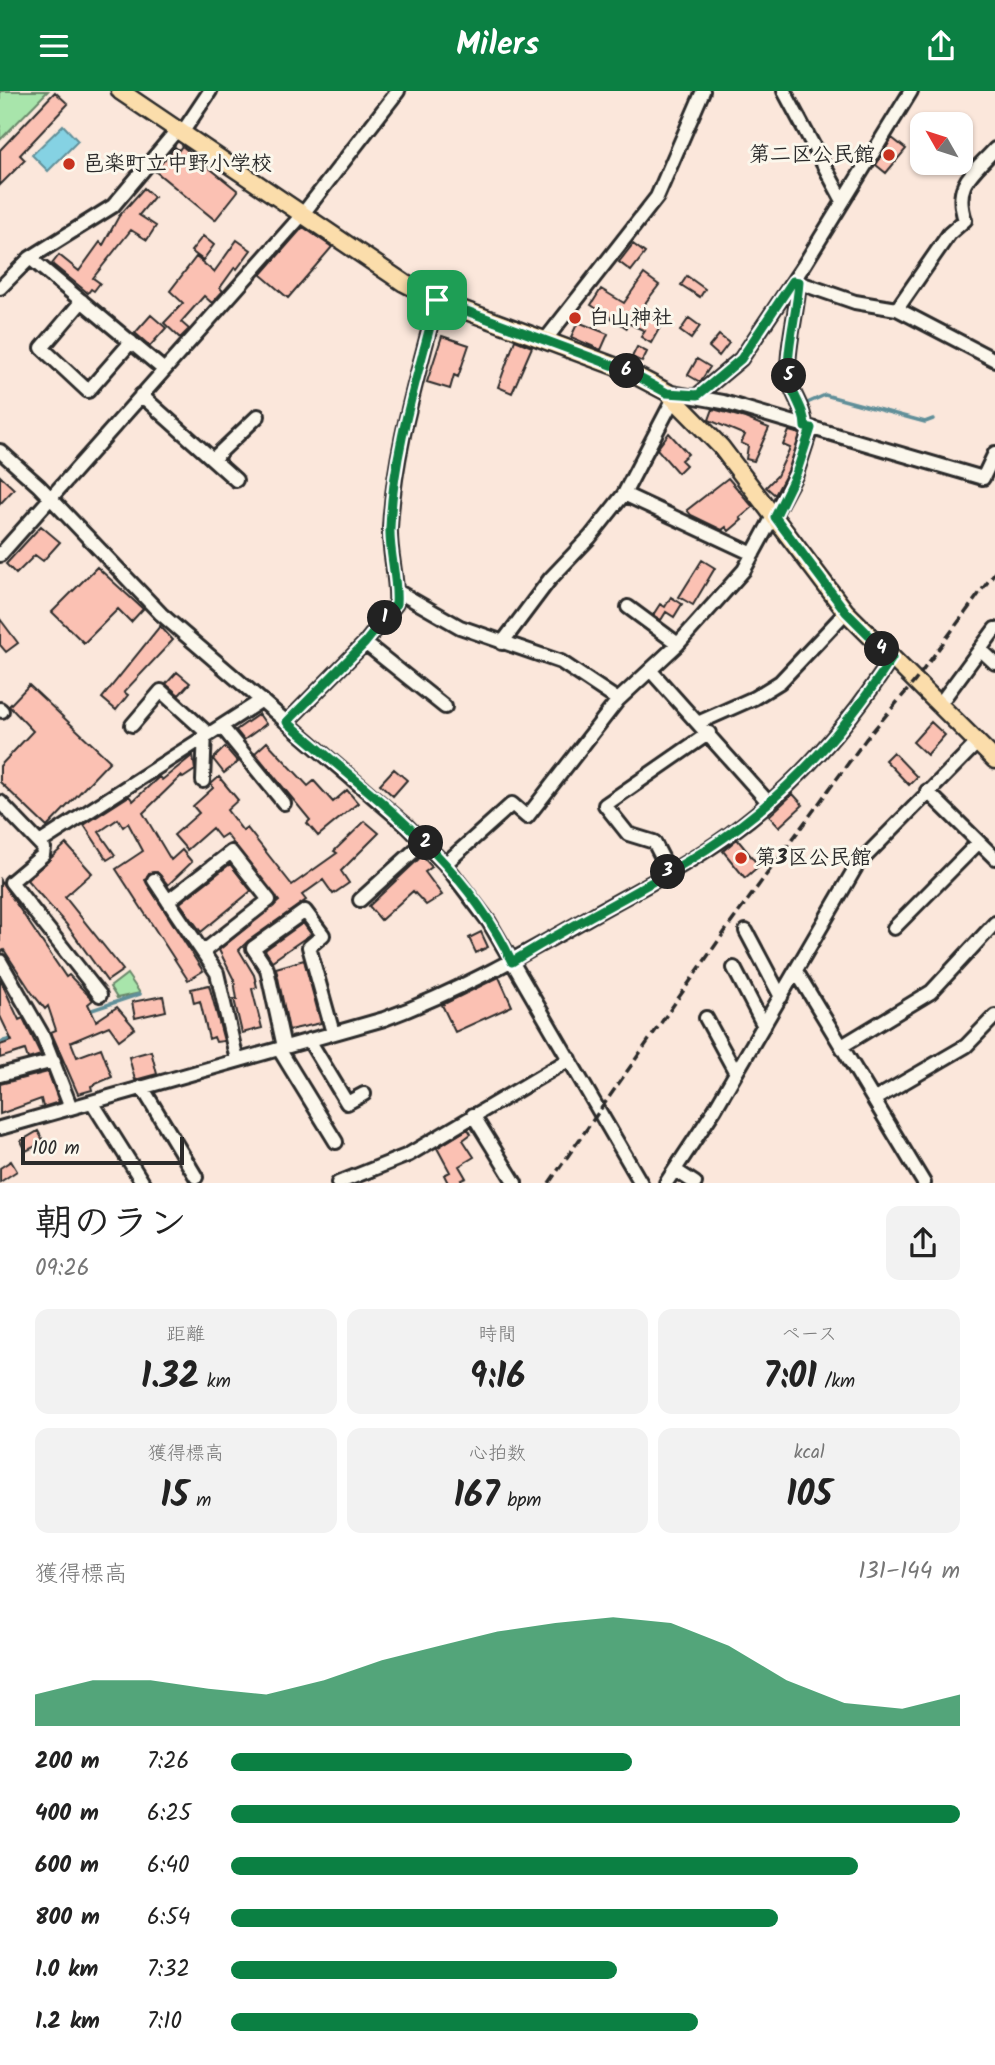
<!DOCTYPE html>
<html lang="ja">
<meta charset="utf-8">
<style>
:root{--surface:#fff;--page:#f2f2f2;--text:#222;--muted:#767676;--accent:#0b8043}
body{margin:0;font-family:Kalam,"Klee One",sans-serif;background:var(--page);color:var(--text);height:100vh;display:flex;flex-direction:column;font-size:26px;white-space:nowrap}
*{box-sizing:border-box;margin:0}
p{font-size:23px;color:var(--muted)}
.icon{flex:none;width:38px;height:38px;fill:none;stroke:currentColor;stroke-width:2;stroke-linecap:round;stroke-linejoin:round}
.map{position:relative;height:1092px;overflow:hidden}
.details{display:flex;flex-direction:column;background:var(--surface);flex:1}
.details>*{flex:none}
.needle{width:46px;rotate:309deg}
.controls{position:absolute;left:910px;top:21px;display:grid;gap:14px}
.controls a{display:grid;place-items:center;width:63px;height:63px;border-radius:14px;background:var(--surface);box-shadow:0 2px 5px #0004;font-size:35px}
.scale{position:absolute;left:21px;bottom:18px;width:163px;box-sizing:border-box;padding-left:7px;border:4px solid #2b2b2b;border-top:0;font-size:19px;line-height:24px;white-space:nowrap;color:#2b2b2b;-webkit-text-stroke:5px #fbf7ec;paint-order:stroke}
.pin{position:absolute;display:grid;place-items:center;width:60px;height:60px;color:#fff;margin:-30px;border-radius:14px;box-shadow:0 4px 10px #0006}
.km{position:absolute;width:35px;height:35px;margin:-18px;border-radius:50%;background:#222;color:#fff;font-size:19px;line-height:35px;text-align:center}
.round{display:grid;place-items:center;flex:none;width:74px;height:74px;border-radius:14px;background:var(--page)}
.head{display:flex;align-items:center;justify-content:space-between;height:119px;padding:0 35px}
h1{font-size:38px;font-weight:700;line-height:52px}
.figures{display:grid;grid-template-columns:repeat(3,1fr);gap:10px;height:119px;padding:7px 35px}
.figures div{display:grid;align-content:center;border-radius:14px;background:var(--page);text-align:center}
.figures b{font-size:35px;font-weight:700}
.figures small{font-size:19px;font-weight:400}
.figures p{font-size:19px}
.chart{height:196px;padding:14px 35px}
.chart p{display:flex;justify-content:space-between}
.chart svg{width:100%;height:126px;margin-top:7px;fill:var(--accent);opacity:.7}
ul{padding:0 35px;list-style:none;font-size:23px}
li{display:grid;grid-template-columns:112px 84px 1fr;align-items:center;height:52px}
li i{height:18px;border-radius:9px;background:var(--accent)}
header{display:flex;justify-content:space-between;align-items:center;height:91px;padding:0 35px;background:var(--accent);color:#fff;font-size:32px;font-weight:700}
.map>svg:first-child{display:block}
</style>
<header><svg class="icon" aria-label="menu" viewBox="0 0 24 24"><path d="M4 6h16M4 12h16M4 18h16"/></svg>Milers<svg class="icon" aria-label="share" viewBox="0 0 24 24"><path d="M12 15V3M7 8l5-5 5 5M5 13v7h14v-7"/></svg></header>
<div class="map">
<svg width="995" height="1092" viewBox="0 0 995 1092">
<rect width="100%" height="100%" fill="#fbe7db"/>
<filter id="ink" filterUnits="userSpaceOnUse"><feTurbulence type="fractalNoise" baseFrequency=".0143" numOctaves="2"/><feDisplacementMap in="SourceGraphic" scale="14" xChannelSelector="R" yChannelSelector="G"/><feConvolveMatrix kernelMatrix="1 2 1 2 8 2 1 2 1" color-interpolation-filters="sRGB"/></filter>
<g filter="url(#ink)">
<path fill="#a8e5ab" stroke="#6a886b" stroke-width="2" d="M0,0H48L0,49Z
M127,883L140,902L117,907L110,896Z"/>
<path fill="#85d2e3" stroke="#618f99" stroke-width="2" d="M63,34L78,50L48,80L32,64Z"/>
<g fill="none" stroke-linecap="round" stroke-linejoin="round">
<path stroke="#618f99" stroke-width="3.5" d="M805,313L825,304L925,331L933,328
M89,920L140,903
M0,951L15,947"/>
</g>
<path fill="#fbc1b3" stroke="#2b2b2b" stroke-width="2" d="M55,1L68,13L20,64L25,69L0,94V59Z
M892,47L906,58L886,82L876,74Z
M182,55L238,100L215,129L155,80L175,56L179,59Z
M144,97L154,106L139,124L156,135L147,149L131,139L93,187L100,192L94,200L91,198L88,202L52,173L59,164L79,180L100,151L103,154L119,125Z
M303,136L332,156L288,207L261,184Z
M203,145L214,154L203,169L191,160Z
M237,149L251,159L237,178L235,176L220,197L223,200L212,212L204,205L181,231L189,238L180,247L164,232L183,212L170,200L196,166L214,181Z
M633,153L645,162L631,180L619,171Z
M644,183L659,194L646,211L644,221L663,231L651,252L641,246L645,240L628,232L627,237L591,214L601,198L624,212Z
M687,185L705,198L700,206L681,194Z
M151,224L166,237L150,255L135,242Z
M689,227L700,235L691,248L680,240Z
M578,231L608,243L601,259L571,246Z
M719,244L729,252L719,265L709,256Z
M442,245L469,254L458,286L454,284L450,298L427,291Z
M515,249L532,256L512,302L498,296Z
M637,256L647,261L642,271L632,266Z
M697,268L710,276L700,291L688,284Z
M713,318L745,327L769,337L754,370L746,368L748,355L741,352L745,344L709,329Z
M789,340L800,343L788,380L775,404L766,396L777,385L790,357L783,354Z
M669,342L688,363L681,369L686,374L678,382L657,358Z
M0,385L14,398L0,413Z
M728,387L753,416L740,427L742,429L729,440L726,436L722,439L691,424L687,419Z
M41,435L60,451L43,470L35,464L16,483L6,473Z
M702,469L715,477L693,514L679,506Z
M97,476L143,518L131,531L118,518L84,552L52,521Z
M671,506L682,513L674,526L666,521L661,529L653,524L660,513L665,516Z
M0,528L18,552L6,561L0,554Z
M160,535L173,549L124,601L128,604L116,619L102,607Z
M177,581L190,592L179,604L166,593Z
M29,594L110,670L47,736L0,691V675L33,640L9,615Z
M259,623L266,633L244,649L236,639Z
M931,631L945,644L927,664L913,651Z
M267,651L308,695L314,690L333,711L347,699L358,712L318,745L307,732L310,729L255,662Z
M225,656L238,671L224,682L213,668Z
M893,661L917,686L909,694L885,669Z
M193,664L195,679L183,687L181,685L143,722L171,769L182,759L192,771L168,794L157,781L149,782L145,789L203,880L188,889L116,778L143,760L128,732L123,736L118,728L99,741L115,764L107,769L84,734L129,705L133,710L159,686L162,689Z
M394,678L407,689L393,705L380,693Z
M219,686L238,709L227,719L243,740L247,737L292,794L337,762L334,760L365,730L379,742L341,780L349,792L333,803L323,789L302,804L306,809L248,850L239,859L254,884L257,896L252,898L262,937L242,942L234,908H237L234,889L219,859L279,810L226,743L220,747L212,737L187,759L174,744L199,722L193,715L213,697L211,693Z
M793,703L803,714L779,736L769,725Z
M737,748L759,775L745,787L723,760Z
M66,753L92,782L65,806L123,879L107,890L66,833L27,789Z
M422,765L432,776L425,781L442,804L426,814L413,800L381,829L369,815Z
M230,773L251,800L201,841L180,812Z
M0,789L66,886L69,884L93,909L88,913L96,930L117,916L135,937L119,949L109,935L71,951L77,966L101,957L112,986L91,995L92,999L78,1003L51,941L56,939L48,915L45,918L32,902L4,859L0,861Z
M303,832L311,843L272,870L265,859Z
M481,841L488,856L476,862L469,847Z
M304,869L321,932L289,939L276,877Z
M499,886L512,915L455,941L442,914Z
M0,888L19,929L23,927L41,964L28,968L25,959L0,967V954L12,950L0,925Z
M209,894L224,950L216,951L214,946L209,948L200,910L194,912L191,898Z
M163,905L166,920L135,927L132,911Z
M151,960L157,983L135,989L129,966Z
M48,981L59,1011L43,1016L41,1008L0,1023V993Z
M468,1038L471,1043L463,1049L474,1066L459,1075L466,1087L461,1089L463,1092H448L444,1084L450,1081L437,1057Z
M38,1040L44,1051L26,1060L21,1050Z
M11,1070L17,1080L0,1091V1077Z"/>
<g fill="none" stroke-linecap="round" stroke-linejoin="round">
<g stroke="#2b2b2b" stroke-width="18">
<path id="minor" d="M784,0L843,110
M182,42L210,0
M30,167L163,278
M794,190L855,211L897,218L995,269
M799,192C797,221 788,250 788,279C788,301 805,315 805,336
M0,197L30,167L113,115L177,39
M82,210L42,257L88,300L131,251
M897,218L949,143L965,129C953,93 972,83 995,58
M546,248L657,106L703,0
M667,301L723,311L983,387L995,362
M141,304L236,389
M698,304L741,268L804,174L911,0
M0,360L39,395L161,523L406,734L445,773L489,831L641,1092
M213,368L258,325
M624,403L753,463
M0,464L302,124L398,0
M397,500L460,536L561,571L618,609
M628,516L678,553
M365,552L445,616
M502,552L550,488L590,446L624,403L674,307
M980,558L995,572
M651,580L769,712
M939,614L995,538
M0,618L2,620
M287,631L365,552L396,513C398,488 389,463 390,437C394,360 418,284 437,209
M700,631L754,607L780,591L846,521
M132,634L161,600L205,640L203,690
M222,636L284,712
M927,700L995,767
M0,711L44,757L43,764L11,791L100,904
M41,751L262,609
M445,773L512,713L527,726L618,609L678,553L744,479L796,383L811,337
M669,780L654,751L628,743L605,714L709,642
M154,789L168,810
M360,809L424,751
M894,837L979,751
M746,840L781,906
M204,860L269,809L231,761L168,810L217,882L237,969
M0,870L43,945L71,1017
M734,877L764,935
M796,880L924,1092
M706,927L736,982
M309,949L347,1012L364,1003
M842,955L931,901L995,832
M284,956L267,878L253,857L305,820L323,844L309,856L333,942
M279,958L336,1051
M0,984L54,970
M142,996L196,1086
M875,1008L966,955L995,925
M92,1011L143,1092
M473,1024L515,1092
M0,1037L384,928C457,901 525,863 593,824C639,798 687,774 730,743C796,695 848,635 892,567
M675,1079L695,1092
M338,1092L408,1064L570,968
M666,1092L715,1018L857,774L977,652"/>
</g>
<g stroke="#2b2b2b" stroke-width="21">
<path id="major" d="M120,0L404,192L437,209L625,279L667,301L721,356L846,521L995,669"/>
</g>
<use href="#minor" stroke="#fbf7ec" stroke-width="12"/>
<use href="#major" stroke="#fbddab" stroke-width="16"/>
<path stroke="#2b2b2b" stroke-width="3.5" stroke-dasharray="10 5" stroke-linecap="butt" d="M549,1092L728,836L866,648L915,590L995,481"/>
</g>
</g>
<g fill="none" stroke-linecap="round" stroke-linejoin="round" filter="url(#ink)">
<g stroke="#fff" stroke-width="14">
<path id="route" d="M793,190L799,191C797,221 788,250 788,279C788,301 805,315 805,336L811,337L796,383L775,426L846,521L892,567C843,643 783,709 707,758C644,799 575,831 512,871C465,770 369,702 287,631L365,552L396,513C398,488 389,463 390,437C393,360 418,284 437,209L625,279L667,302L698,304L741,268Z"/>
</g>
<use href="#route" stroke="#0b8043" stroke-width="9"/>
</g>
<g fill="#c8321e" stroke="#fbf7ec" stroke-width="2.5">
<circle cx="889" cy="64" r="7"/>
<circle cx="69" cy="73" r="7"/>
<circle cx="575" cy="227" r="7"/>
<circle cx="741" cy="767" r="7"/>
</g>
<g text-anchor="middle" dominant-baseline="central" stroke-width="6" stroke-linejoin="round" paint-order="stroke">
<g font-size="21" font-weight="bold" fill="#2b2b2b" stroke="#fbf7ec" text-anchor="start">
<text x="875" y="64" text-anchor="end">第二区公民館</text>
<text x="83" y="73">邑楽町立中野小学校</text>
<text x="589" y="227">白山神社</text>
<text x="755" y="767">第3区公民館</text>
</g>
</g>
</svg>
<div class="controls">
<a><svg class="needle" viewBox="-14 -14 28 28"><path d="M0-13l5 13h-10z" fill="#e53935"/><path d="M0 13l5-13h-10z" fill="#767676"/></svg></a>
</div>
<div class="scale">100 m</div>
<div class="pin" style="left:437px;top:209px;background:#1e9e55"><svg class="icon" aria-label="arrive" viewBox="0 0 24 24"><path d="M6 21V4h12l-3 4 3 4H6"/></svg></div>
<b class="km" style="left:385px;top:527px">1</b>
<b class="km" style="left:426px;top:752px">2</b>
<b class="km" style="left:668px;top:781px">3</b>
<b class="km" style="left:882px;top:558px">4</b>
<b class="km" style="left:789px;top:285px">5</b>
<b class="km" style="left:627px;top:280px">6</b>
</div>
<section class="details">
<div class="head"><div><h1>朝のラン</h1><p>09:26</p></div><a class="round"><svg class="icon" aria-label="share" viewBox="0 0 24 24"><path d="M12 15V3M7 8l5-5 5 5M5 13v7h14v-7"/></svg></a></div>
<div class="figures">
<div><p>距離</p><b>1.32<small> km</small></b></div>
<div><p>時間</p><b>9:16</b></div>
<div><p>ペース</p><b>7:01<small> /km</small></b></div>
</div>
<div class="figures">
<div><p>獲得標高</p><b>15<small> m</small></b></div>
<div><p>心拍数</p><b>167<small> bpm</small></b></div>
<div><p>kcal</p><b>105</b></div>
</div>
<div class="chart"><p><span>獲得標高</span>131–144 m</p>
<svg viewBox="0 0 160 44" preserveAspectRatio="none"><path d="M0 44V33L10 28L20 28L30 31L40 33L50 28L60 21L70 16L80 11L90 8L100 6L110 8L120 16L130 28L140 36L150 38L160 33V44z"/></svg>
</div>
<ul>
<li><b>200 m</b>7:26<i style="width:55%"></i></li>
<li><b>400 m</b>6:25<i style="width:100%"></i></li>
<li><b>600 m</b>6:40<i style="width:86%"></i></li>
<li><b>800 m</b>6:54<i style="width:75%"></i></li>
<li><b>1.0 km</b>7:32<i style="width:53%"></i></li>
<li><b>1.2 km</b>7:10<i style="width:64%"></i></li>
</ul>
</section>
